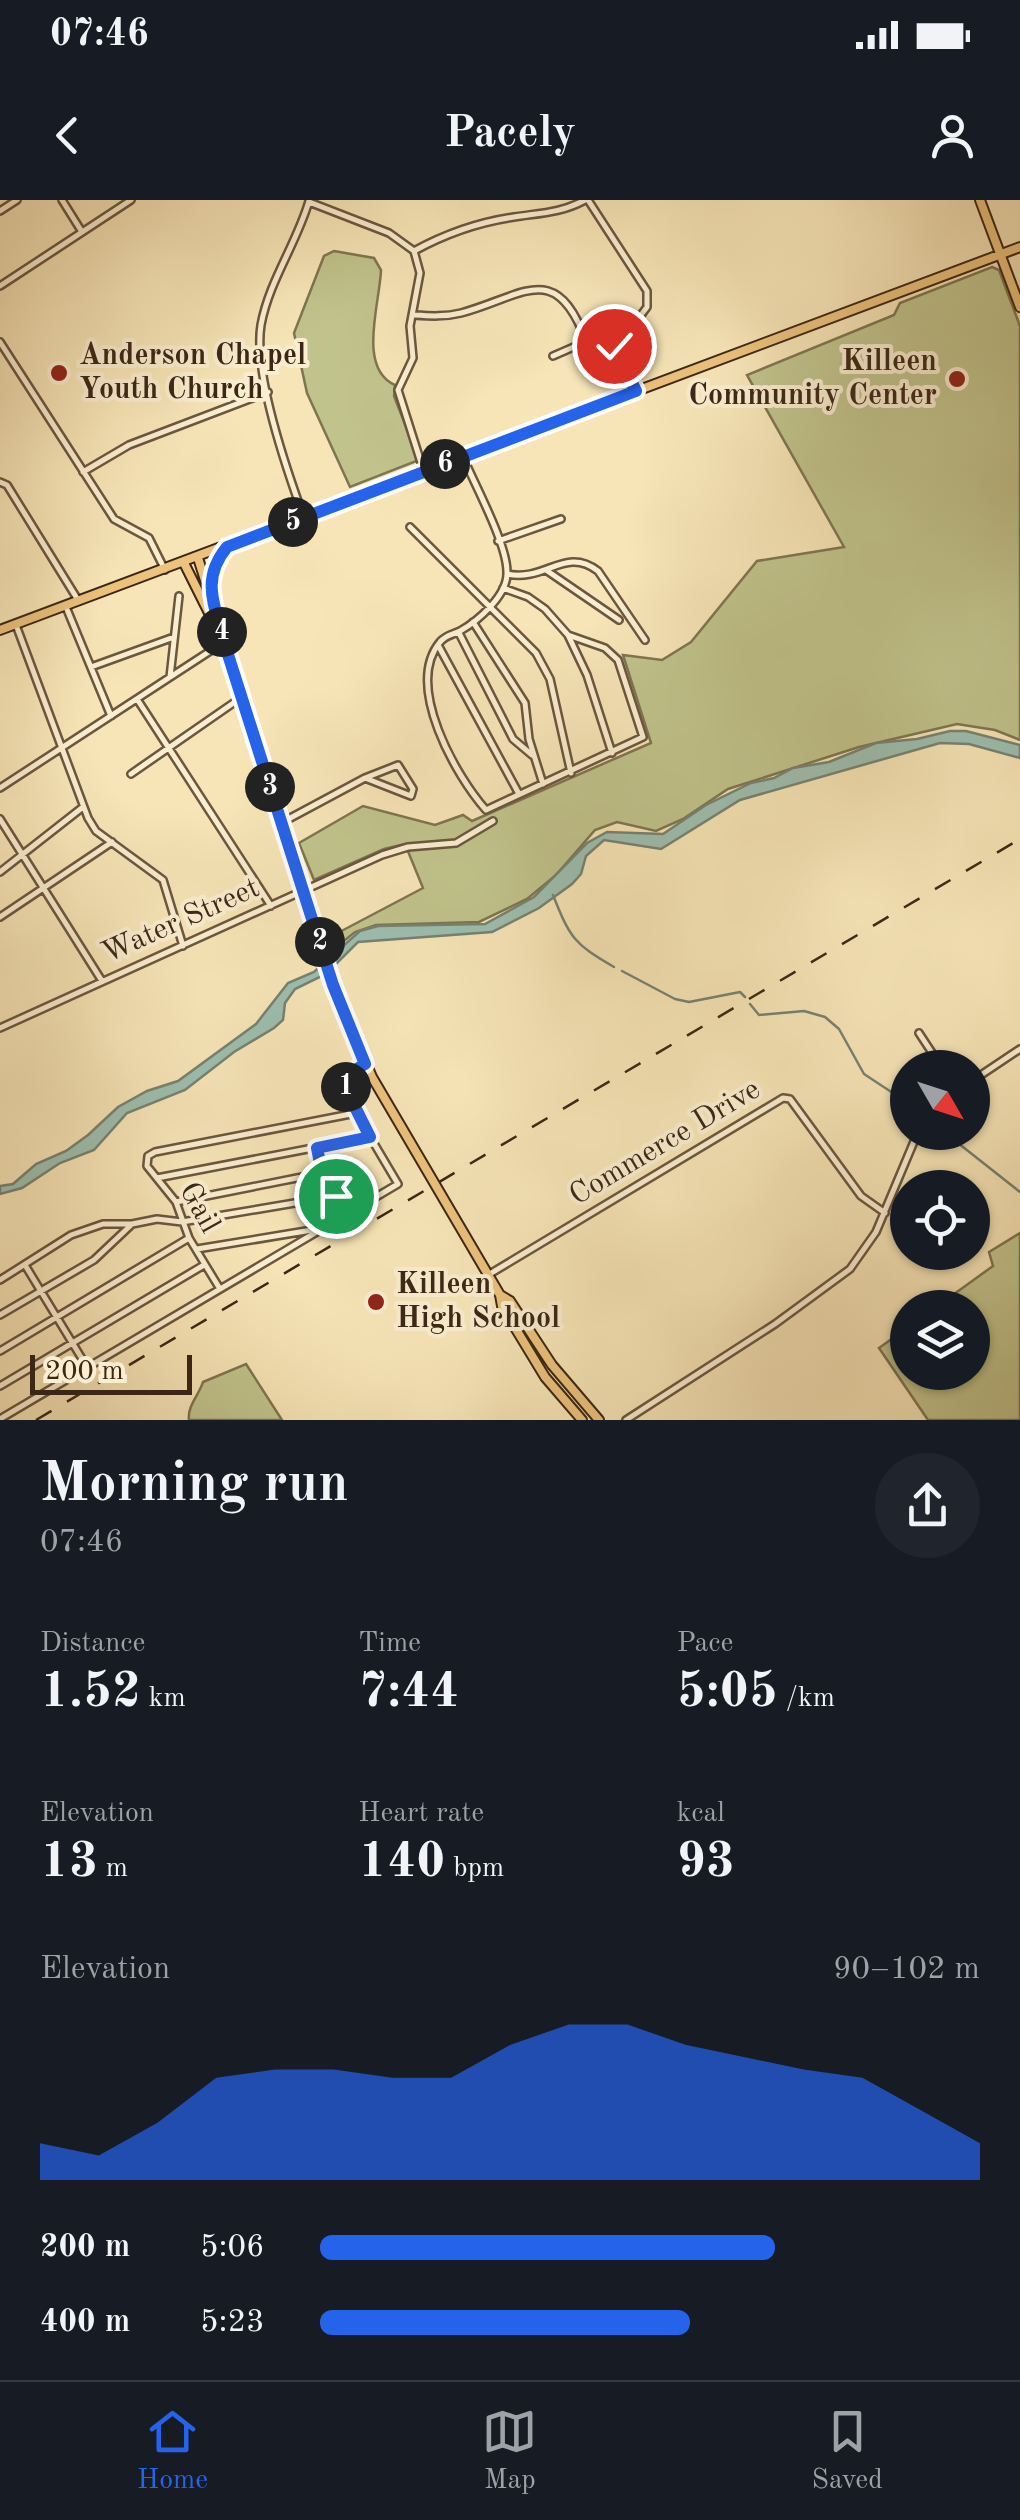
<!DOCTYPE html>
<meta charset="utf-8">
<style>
:root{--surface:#171b24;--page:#20242c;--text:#f1f3f6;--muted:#9ea1a6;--line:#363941;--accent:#2563eb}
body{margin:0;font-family:"Old Standard TT",serif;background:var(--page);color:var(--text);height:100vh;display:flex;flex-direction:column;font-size:38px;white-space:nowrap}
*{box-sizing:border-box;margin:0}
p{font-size:32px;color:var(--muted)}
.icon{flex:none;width:55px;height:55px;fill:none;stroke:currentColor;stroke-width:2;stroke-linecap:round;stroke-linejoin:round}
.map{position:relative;height:1220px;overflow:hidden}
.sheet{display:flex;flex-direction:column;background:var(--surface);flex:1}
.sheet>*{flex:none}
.needle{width:65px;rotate:129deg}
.buttons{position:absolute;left:890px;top:850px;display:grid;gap:20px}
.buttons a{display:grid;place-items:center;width:100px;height:100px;border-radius:50%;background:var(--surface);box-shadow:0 2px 8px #0004;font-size:50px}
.scale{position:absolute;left:30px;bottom:25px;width:162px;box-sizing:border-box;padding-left:10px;border:5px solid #3c2716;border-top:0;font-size:28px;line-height:35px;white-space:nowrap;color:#3c2716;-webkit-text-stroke:8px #faeed0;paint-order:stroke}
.pin{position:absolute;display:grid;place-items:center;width:85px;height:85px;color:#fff;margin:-42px;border:5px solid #fff;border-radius:50%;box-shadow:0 2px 10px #0007}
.km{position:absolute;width:50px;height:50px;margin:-25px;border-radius:50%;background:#222;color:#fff;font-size:28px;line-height:50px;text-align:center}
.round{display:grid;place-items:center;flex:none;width:105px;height:105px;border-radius:52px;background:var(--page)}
.head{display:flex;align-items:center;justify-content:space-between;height:170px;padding:0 40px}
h1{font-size:55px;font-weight:700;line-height:75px}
.stats{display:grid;grid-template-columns:repeat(3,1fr);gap:15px;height:170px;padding:10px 40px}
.stats div{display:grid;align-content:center}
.stats b{font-size:50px;font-weight:700}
.stats small{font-size:28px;font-weight:400}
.stats p{font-size:28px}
.chart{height:280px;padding:20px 40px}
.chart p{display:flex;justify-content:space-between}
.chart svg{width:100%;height:180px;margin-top:10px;fill:var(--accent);opacity:.7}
ul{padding:0 40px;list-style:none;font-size:32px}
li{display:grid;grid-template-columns:160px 120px 1fr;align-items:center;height:75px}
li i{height:25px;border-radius:12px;background:var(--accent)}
.status{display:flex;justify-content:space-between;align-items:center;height:70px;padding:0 50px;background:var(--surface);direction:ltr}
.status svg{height:28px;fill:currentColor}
header{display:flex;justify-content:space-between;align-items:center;height:130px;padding:0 40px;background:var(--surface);font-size:45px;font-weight:700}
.menu{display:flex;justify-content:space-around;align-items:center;height:140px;border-top:2px solid var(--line);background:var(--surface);font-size:28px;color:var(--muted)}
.menu a{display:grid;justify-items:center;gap:5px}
.menu .current{color:var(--accent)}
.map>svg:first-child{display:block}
</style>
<div class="status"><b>07:46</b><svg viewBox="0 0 49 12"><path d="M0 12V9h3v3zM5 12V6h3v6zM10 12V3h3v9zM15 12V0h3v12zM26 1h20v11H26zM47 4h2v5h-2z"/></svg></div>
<header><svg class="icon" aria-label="back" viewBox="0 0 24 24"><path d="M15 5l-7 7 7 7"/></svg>Pacely<svg class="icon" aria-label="person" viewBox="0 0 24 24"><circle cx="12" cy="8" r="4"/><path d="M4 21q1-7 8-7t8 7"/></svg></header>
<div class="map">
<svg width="1020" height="1220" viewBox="0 0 1020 1220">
<rect width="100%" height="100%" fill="#f7e5b7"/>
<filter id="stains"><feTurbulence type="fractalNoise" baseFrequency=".002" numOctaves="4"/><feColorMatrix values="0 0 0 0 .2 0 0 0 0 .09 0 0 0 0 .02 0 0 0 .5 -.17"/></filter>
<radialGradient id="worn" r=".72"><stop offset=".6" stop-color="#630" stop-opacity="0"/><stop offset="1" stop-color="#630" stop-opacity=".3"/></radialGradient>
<path fill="#c1c38c" stroke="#7e7551" stroke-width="2.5" d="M334,51L374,58L381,70C380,103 357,168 395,185L394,196L419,260L350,287L307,193L294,133L324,56Z
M992,67L999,70L1020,126V540L995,530L957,524L859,547L728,589L683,619L656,631L617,622L595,630L556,675L527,699L479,722L376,725L355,732L334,749L330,737L423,688L405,644L384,649L314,680L299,643L363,606L435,625L463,615L472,621L651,543L623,455L662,460L691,442L757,361L844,347L747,175L894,115L900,103Z
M1020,1033V1220H928L879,1148L907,1128L908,1172H972V1108L936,1107L993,1066L989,1052Z
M246,1164L282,1220H189C187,1206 199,1195 203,1182Z"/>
<path fill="#9dbfb0" stroke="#768272" stroke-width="2.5" d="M950,531H966L1020,545V558L969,544L940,543L740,600L661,649L604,640L586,656L581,674L572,684L539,708L492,732L358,742L326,774L295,789L285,803L283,820L274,828L234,852L185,890L127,913L94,950L60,963L22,988L0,994V986L13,984L36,964L66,951L88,935L118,907L147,891L178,881L256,824L288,783L314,772L360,731L378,726L485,724L534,697L587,643L607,632L663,634L706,605L751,583L774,578L793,568L829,562L876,543L917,539Z"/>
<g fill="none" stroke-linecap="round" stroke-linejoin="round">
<path stroke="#768272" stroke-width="2.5" d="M553,695C570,738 574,744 614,767
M622,771L675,799L689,802L740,792L745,797
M750,804L759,815L804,811L825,817L839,829L864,874L908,903
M944,932L1020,992"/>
<g stroke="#6b563e" stroke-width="10">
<path id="minor" d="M62,0L82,32
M309,2L389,33L414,51L420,73L410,126L413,158L398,190L424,272
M0,11L17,0
M414,51C445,34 479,22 514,17C540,13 561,13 585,0
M0,86L131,0
M414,115C430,116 445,117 461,113C524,96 556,58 587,143
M608,134L636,191
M0,142L114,319L149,338L165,370
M553,156L638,119L647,107V91L588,0
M463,257C475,285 507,344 507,372C508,395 478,421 460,431C452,435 446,435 440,442C404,486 456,576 486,610L643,537L618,460L605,448L568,435L545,409L528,397L503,388
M83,272L129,245L268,192
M0,282L7,285L78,400
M303,315C286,268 253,173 261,125C269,81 297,43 309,1
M410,327L536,453L550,479L571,573
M498,341L561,319
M546,370L619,420
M507,374C546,382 565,346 598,371L645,440
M66,407L111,516
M473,422L525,503L529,539L543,584
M16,425L88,618L96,631L163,680L183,746
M459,433L513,539L532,555
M568,435L587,475L612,553
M438,445L519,594
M91,467L174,437
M170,477L179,396
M137,499L271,706
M398,565L413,589L411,596L365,578Z
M131,574L242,497
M0,588L224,442
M0,619L102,781
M281,623L365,578
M0,672L83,607
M0,717L112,642
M0,828L382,655L408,647L456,643L493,621
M919,833L942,868
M972,881L1020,849
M317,948L322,973L347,1013
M157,978L370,937
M176,1002L322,973
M197,1049L318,1029
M25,1065L87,1167
M488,1075L783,898L790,899L861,996L885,1013
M0,1080L71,1035L103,1024H132L157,1019L182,1022L336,996
M220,1089L189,1038L176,1002L147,966L148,956L155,952L356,913C345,892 341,876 365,864
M0,1115L94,1060L130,1026
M0,1151L189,1038
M0,1186L204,1065
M0,1219L398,984L356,913
M626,1220L775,1124L850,1069L876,1032L918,932"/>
</g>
<g stroke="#3c2716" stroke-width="12">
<path id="major" d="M980,0L1020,107
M198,358L333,785L372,877L500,1095L502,1106L545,1177L582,1220
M184,363L217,429
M211,383L213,367L224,350
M0,430L1020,47
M500,1095L510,1101L552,1165L599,1220"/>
</g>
<use href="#minor" stroke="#faeed0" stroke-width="5"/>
<use href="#major" stroke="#ecc27c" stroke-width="8"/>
<path stroke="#3c2716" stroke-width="2.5" stroke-dasharray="18 18" stroke-linecap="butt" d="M36,1220L1020,639"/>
</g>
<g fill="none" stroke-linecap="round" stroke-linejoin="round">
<g stroke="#fff" stroke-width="20">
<path id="route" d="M336,996L322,973L317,948L370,937L346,889L352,872L365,864L333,785L224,442C215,405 200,380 227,347L636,191L614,146"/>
</g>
<use href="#route" stroke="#2563eb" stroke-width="12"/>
</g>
<g fill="#8f2418" stroke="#faeed0" stroke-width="4">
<circle cx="59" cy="173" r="10"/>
<circle cx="957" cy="179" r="10"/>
<circle cx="376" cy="1102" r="10"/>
</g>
<g text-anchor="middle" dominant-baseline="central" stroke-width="8" stroke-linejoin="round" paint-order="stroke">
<g font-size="30" font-weight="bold" fill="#3c2716" stroke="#faeed0" text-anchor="start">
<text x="79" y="156">Anderson Chapel<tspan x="79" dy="34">Youth Church</tspan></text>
<text x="937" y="162" text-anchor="end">Killeen<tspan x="937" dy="34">Community Center</tspan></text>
<text x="396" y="1085">Killeen<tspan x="396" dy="34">High School</tspan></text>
</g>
<g font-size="30" fill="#3c2716" stroke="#faeed0">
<text transform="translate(181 721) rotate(-24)">Water Street</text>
<text transform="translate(665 943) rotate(-31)">Commerce Drive</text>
<text transform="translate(199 1008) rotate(61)">Gail</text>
</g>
</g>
<rect width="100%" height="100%" filter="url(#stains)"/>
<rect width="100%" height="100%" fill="url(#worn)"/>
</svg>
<div class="buttons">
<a><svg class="needle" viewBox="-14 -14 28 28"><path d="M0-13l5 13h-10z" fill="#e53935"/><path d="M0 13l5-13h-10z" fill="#9ea1a6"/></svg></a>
<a><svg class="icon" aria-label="locate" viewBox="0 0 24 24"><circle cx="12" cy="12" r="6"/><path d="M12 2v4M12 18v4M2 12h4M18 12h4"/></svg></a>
<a><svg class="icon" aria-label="layers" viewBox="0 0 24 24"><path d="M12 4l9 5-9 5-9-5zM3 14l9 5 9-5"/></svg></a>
</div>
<div class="scale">200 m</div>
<div class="pin" style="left:336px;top:996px;background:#1e9e55"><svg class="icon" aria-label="arrive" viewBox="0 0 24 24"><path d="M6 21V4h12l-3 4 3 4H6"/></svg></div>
<div class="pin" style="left:614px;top:146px;background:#d93025"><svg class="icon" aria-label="check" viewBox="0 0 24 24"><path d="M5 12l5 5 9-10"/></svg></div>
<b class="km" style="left:346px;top:887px">1</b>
<b class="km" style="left:320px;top:742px">2</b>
<b class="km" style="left:270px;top:587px">3</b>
<b class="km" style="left:222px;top:432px">4</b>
<b class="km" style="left:293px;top:322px">5</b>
<b class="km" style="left:445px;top:264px">6</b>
</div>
<section class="sheet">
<div class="head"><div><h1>Morning run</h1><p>07:46</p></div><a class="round"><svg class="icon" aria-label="share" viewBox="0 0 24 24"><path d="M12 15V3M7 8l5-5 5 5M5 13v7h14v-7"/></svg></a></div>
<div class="stats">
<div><p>Distance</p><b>1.52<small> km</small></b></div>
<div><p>Time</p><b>7:44</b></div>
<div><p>Pace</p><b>5:05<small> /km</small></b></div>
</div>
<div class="stats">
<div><p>Elevation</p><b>13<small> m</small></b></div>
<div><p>Heart rate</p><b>140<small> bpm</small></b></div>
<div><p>kcal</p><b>93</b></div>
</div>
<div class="chart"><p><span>Elevation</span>90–102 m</p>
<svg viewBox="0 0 160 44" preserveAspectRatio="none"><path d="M0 44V35L10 38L20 30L30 19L40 17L50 17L60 19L70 19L80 11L90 6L100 6L110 11L120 14L130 17L140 19L150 27L160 35V44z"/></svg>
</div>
<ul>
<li><b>200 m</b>5:06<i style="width:69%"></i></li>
<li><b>400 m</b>5:23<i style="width:56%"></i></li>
</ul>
</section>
<nav class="menu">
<a class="current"><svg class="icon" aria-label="home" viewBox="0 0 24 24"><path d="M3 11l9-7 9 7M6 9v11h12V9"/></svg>Home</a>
<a><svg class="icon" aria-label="map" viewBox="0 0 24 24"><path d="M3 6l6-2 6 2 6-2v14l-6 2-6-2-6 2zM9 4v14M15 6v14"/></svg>Map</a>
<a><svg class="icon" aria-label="saved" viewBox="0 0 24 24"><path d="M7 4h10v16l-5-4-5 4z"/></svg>Saved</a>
</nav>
